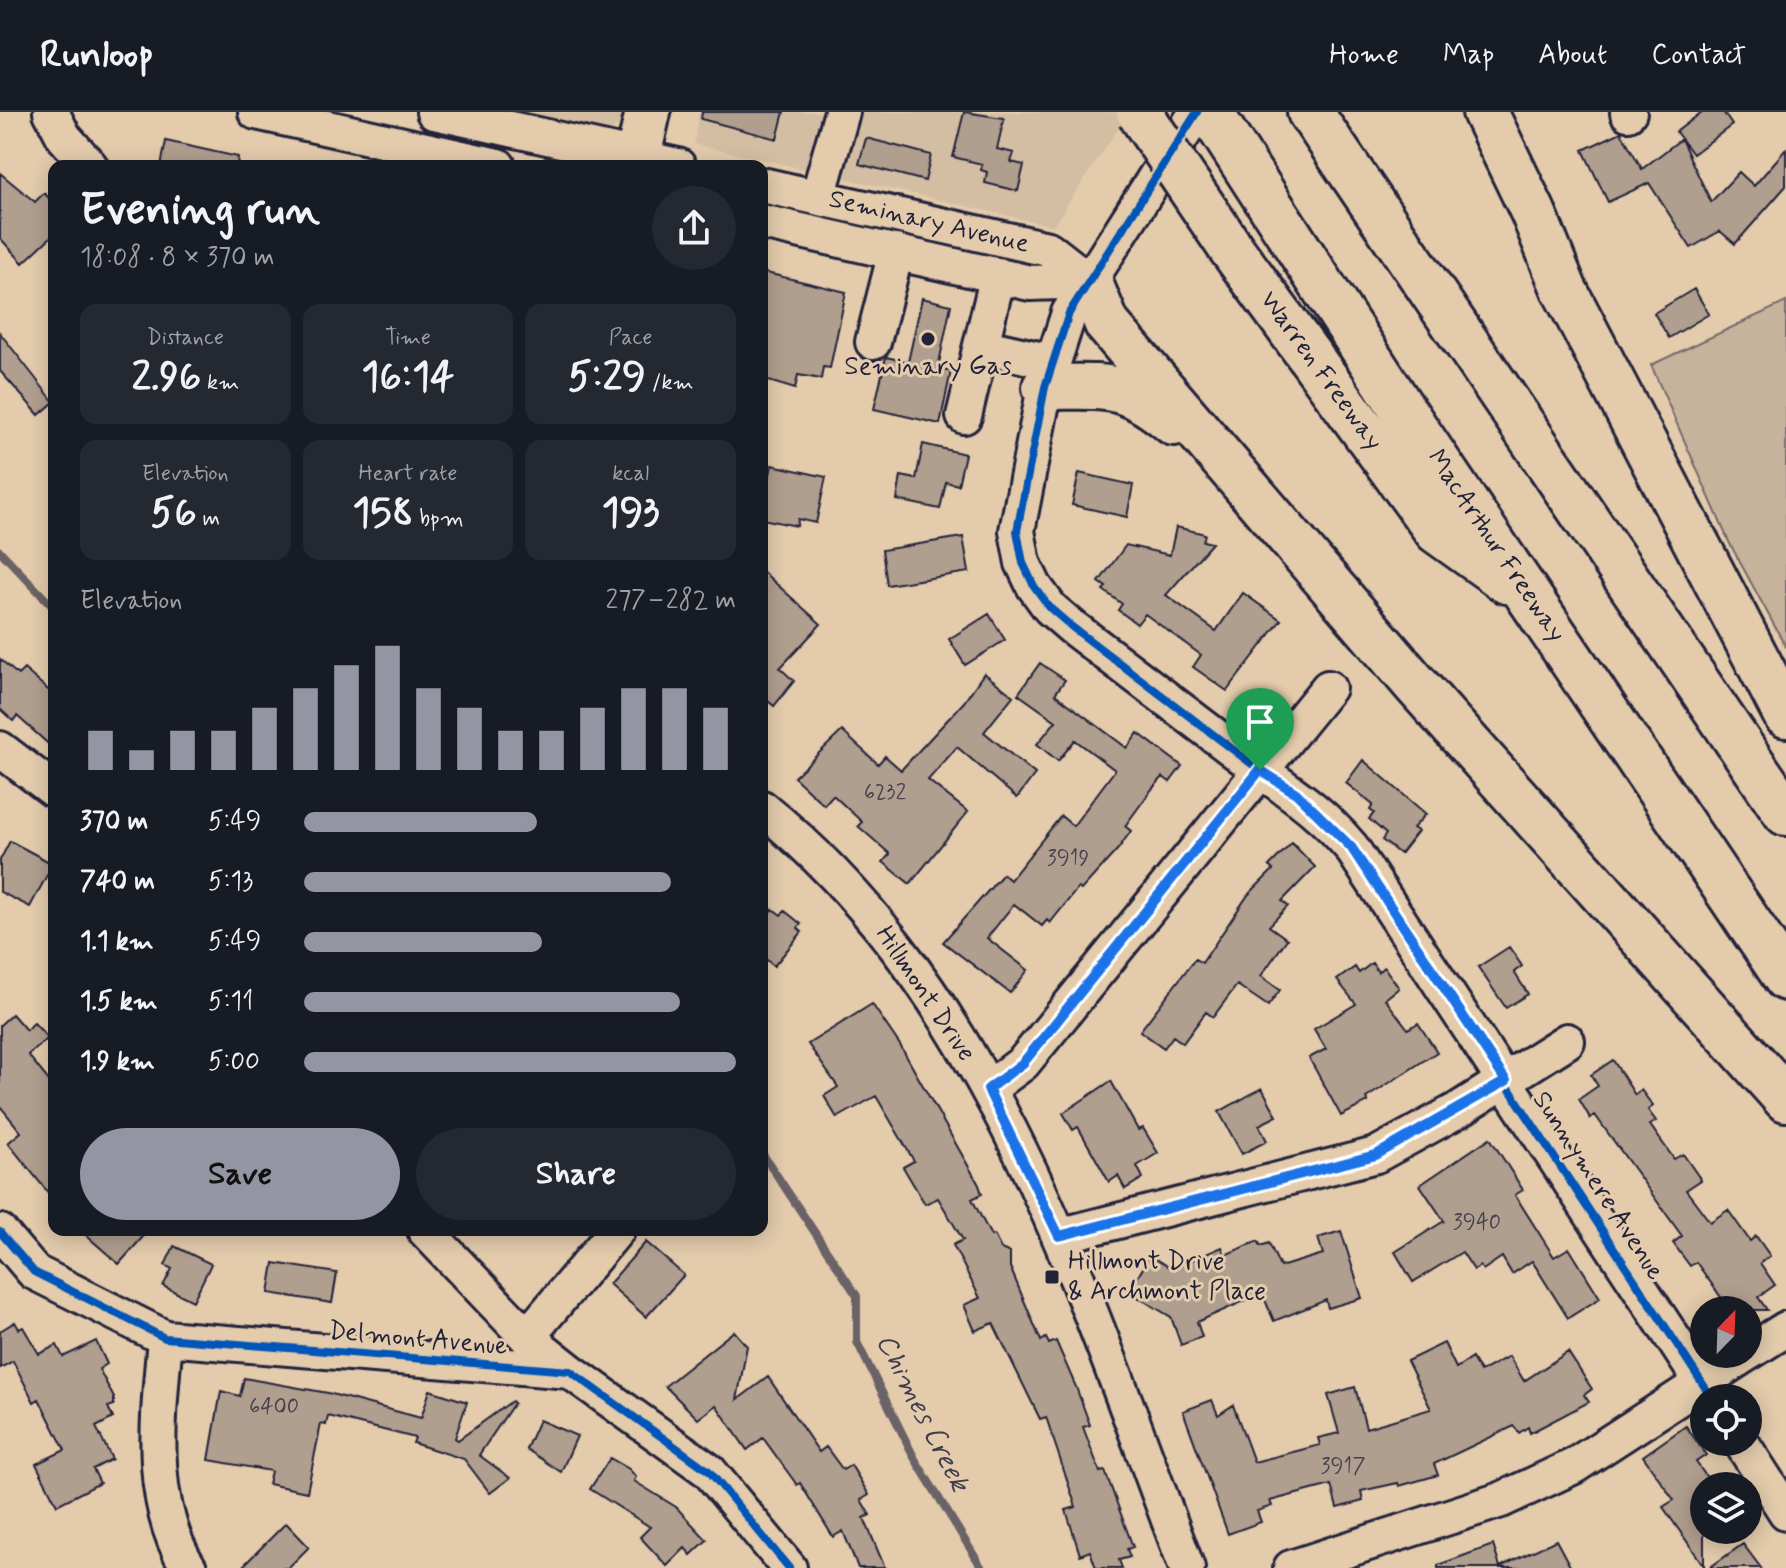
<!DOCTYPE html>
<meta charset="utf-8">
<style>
:root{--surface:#171b24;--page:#242831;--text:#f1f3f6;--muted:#9ea1a6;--line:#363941;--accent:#9495a2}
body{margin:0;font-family:Mynerve,sans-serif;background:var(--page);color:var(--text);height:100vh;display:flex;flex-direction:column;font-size:30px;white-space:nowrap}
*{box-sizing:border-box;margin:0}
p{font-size:26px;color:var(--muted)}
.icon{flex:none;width:44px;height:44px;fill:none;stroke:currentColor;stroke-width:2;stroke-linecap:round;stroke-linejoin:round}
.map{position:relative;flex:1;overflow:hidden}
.drawer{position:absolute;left:48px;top:48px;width:720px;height:1076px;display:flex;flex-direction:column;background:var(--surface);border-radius:16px;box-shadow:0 4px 20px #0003}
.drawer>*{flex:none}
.needle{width:52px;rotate:23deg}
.tools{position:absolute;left:1690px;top:1184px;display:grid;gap:16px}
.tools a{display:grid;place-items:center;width:72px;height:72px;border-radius:50%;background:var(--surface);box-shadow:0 4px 20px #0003;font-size:40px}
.pin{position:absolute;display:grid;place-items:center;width:68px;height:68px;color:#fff;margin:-82px -34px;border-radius:50% 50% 50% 0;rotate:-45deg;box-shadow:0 0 8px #0007}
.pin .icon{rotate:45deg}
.round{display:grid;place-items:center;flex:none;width:84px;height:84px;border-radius:42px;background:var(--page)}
.overview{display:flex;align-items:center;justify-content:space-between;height:136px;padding:0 32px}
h1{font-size:44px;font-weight:800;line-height:60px}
.figures{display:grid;grid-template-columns:repeat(3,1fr);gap:12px;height:136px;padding:8px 32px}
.figures div{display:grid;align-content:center;border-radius:16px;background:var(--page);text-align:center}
.figures b{font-size:40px;font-weight:800}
.figures small{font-size:22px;font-weight:400}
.figures p{font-size:22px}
.chart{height:224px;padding:16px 32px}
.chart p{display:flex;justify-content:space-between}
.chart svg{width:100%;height:144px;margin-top:8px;stroke:var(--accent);stroke-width:6}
.primary-button{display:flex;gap:16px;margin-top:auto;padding:16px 32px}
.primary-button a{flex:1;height:92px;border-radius:48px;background:var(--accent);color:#111;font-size:32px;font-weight:800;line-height:92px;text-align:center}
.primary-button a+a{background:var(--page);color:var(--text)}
ul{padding:0 32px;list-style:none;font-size:26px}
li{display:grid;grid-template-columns:128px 96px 1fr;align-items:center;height:60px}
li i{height:20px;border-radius:10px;background:var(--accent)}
header{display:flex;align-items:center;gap:48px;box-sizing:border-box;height:112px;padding:0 40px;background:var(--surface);border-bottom:2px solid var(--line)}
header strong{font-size:38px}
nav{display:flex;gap:44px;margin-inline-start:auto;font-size:28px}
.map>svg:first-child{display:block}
</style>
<header>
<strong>Runloop</strong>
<nav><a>Home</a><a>Map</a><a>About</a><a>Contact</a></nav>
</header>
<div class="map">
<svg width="1786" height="1456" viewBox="0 0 1786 1456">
<rect width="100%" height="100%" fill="#e3cbac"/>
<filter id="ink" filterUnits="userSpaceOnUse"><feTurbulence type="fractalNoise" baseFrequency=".0125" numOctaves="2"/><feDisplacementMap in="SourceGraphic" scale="16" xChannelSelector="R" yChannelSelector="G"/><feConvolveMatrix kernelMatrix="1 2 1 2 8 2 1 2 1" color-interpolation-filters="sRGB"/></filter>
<g filter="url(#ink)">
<path fill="#d4bea3" d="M510,0H624L620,13L607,22Z
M699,0H1118L1124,8L1053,114L694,32Z"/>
<path fill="#c7b29c" stroke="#746a6c" stroke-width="2" d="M1786,190V535L1729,430L1651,253Z"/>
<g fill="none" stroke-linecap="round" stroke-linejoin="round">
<path stroke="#6b6266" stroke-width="8" d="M0,439L54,496
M762,1041L857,1184V1230L915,1347L982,1456"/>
</g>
<path fill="#b09e8e" stroke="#22223b" stroke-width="2" d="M702,0H784L777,27L701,7Z
M964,0L1004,6L997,37L1014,41L1011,50L1024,53L1018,79L985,71L987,60L981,58L982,52L953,45Z
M1702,0H1723L1732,13L1693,42L1676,20Z
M1621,20L1642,57L1681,27L1711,90L1739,60L1754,74L1786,37V74L1735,132L1720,119L1691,136L1649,71L1608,90L1583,38Z
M866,26L931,43L925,69L859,52Z
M166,29L238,45L237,54H161Z
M0,61L35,90L44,81L54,91V122L23,151L0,126Z
M762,160L846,180L830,256L823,255L821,267L798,263L795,277L762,267Z
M1694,177L1709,202L1669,226L1654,201Z
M922,186L951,193L938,256L951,259L940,312L874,297L886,245L908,250Z
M0,221L54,290L39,303L0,259Z
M923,332L965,342L958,373L946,370L940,397L897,388L901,364L916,367Z
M772,353L826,365L816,411L798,407L797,414L762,407V376L767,377Z
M1079,361L1133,373L1127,405L1072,393Z
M1176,415L1205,422L1203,429L1212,431L1166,483L1216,519L1243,481L1281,508L1227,579L1193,555L1201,543L1145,502L1137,512L1118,498L1122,492L1103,478L1106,475L1099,470L1126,433L1170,443Z
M963,425L969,460L887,473L882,438Z
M762,459L821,512L780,556L794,569L774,594L762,584Z
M989,502L1005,528L965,553L949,527Z
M0,547L18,563L24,557L54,583V637L17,604L13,609L0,597Z
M1040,551L1065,568L1055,582L1127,636L1138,621L1182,654L1170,670L1163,665L1152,677L1125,714L1131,719L1118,737L1081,778L1078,776L1050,811L1047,808L1042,814L1014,792L987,826L1028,858L1010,881L943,830L1003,762L1010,768L1061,704L1073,714L1115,658L1075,628L1058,649L1037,632L1056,609L1018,582Z
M984,561L1013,584L984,620L1035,662L1017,686L957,635L928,668L968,700L910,772L883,750L890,742L858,714L862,710L833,683L824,693L794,665L842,619L878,652L885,644L901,658L964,590Z
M1363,648L1426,702L1413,716L1418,719L1400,742L1382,728L1386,722L1369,707L1374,701L1370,698L1373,693L1346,671Z
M10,729L53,752L30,795L0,780V748Z
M1292,731L1315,755L1282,789L1288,794L1269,814L1287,827L1261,864L1280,878L1268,894L1237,873L1213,905L1206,900L1183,931L1173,924L1164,936L1140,919L1195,847L1202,851L1248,783L1273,758L1269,754Z
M773,797L781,803L785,799L801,812L798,816L802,820L774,854L762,844V810Z
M1509,835L1522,854L1514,860L1528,882L1506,896L1478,855Z
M1372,851L1378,860L1384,855L1399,876L1385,887L1408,917L1418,911L1437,940L1366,986L1368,990L1341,1004L1309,946L1326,937L1314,917L1356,892L1337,868L1355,855L1359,861Z
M872,892L900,933L979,1073L982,1082L972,1087L991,1124L994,1123L1001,1137L1010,1141V1155L1041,1229L1046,1226L1049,1232L1056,1229L1076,1275L1090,1313L1083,1315L1100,1360L1105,1359L1133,1435L1127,1437L1130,1445L1119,1448L1122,1456H1096L1090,1439L1080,1443L1066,1398L1076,1395L1046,1305L1040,1307L993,1211L975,1219L964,1193L980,1186L953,1133L963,1128L938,1086L925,1092L903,1055L914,1049L876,984L837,1006L824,984L838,975L808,932Z
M12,902L26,918L34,911L48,926L28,943L54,975V1088L8,1031L21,1020L0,994V913Z
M1613,948L1635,983L1641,978L1653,994L1648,998L1656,1009L1650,1013L1674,1047L1683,1042L1701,1068L1686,1078L1710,1110L1728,1098L1750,1129L1756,1124L1770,1144L1760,1151L1775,1173L1758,1185L1767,1198H1730L1696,1150L1690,1154L1673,1131L1682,1124L1595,1003L1590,1006L1579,987L1598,974L1591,963Z
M1111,969L1138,1018L1143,1016L1158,1041L1137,1054L1143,1066L1125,1077L1118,1064L1109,1070L1078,1015L1073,1018L1063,1001Z
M1262,976L1277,1004L1259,1013L1267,1029L1242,1042L1219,1000Z
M1490,1026L1523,1078L1515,1083L1554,1145L1569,1136L1600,1186L1568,1206L1532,1149L1512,1162L1502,1145L1483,1158L1480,1154L1474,1158L1462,1140L1413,1170L1395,1140L1444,1109L1420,1073Z
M80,1118H149L119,1152Z
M1341,1119L1362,1186L1328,1196L1326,1188L1274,1209L1262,1181L1197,1210L1202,1225L1181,1233L1171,1205L1129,1180L1150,1144L1172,1157L1222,1135L1225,1143L1258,1129L1261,1134L1269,1131L1280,1155L1323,1142L1318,1126Z
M646,1130L684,1163L646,1205L609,1172Z
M174,1134L211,1152L193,1189L163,1174L172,1157L165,1153Z
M274,1151L337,1161L332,1191L269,1181Z
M15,1210L19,1217L23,1215L39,1242L57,1233L63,1245L96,1229L107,1252L99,1257L114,1286V1293L108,1295L113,1306L96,1315L112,1347L93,1357L100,1371L57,1393L36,1352L65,1338L39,1287L34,1290L13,1249L0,1256V1219Z
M734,1219L747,1234L737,1288L768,1265L819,1340L826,1335L843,1358L851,1353L869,1383L861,1388L870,1403L864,1406L885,1456H858L843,1419L833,1425L800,1371L797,1373L763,1326L747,1338L716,1293L698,1307L665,1274Z
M1444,1231L1456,1256L1472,1246L1480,1260L1509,1244L1524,1269L1568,1240L1592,1277L1584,1283L1589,1290L1530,1321L1528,1315L1519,1321L1514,1314L1434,1352L1438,1363L1399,1374L1398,1371L1361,1379L1363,1389L1337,1396L1331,1373L1270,1389L1272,1394L1257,1399L1261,1410L1228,1422L1183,1299L1212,1288L1218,1303L1233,1293L1254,1350L1320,1333L1318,1326L1339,1321L1328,1283L1355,1275L1366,1316L1431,1297L1407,1249Z
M244,1266L328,1281L421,1306L430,1278L467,1290L455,1326L458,1328L512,1289L514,1291L479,1343L510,1366L490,1381L464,1347L413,1331L415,1326L328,1304L326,1313L321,1312L307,1380L268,1372L271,1359L209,1348L221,1279L240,1284Z
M539,1308L577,1324L561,1360L526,1337Z
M1686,1314L1706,1343L1696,1350L1713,1374H1704V1454L1663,1395L1674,1388L1643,1344Z
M610,1346L629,1357L636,1365L634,1369L676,1395L707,1428L691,1443L685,1436L667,1454L640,1425L650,1415L590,1377Z
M286,1411L309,1435L288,1456H241Z
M1556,1428L1571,1456H1438V1453L1493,1433L1500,1455Z
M1743,1432L1761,1456H1709Z"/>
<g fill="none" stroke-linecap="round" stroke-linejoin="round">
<g stroke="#22223b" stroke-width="40">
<path id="minor" d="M51,0L64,25L90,54
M256,0L498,54
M434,0L678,54
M1197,0L1069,201L1045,275L1017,419L1023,451L1034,474L1050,496L1072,515C1131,560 1189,604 1248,649C1289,680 1316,694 1351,735L1712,1286
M1628,1L1629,0
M762,73L1048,137L1089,169
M818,85L842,0
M762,110L1030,171L1089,169
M873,230L896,140
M981,234L1052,250
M964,304L998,163
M0,637L54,678
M762,696C994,883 1085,1188 1187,1456
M988,977L1023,951L1328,576
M425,1118L527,1225L570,1259
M0,1120L34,1160L165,1226L570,1259L709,1359L789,1456
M1059,1124L1376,1043L1458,998L1567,929
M527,1225L617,1118
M165,1226C159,1300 146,1389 189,1456
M1748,1241L1786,1217
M1741,1330L1786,1400
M1291,1456L1501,1388L1574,1354L1746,1242"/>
</g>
<g stroke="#22223b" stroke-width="50">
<path id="highway" d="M1210,0L1399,292L1786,866
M1310,0L1786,701
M1485,0L1533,100L1564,177L1786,603
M638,44L648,0
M1230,135L1437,419L1507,469
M1089,169L1107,212L1416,573L1786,987
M1045,275C1107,275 1124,269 1174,311"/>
</g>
<use href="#minor" stroke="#e3cbac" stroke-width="34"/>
<use href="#highway" stroke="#e3cbac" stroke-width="44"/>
<g stroke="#22223b" stroke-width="50" stroke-linecap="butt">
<path id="highway-bridge" d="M1139,0L1230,135"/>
</g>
<use href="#highway-bridge" stroke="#e3cbac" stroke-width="44"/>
<g stroke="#e3cbac" stroke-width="13">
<path id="cycleway" d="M1197,0L1069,201L1045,275L1017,419L1023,451L1034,474L1050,496L1072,515C1131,560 1189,604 1248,649C1289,680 1316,694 1351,735L1712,1286
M0,1120L34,1160L165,1226L570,1259L709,1359L789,1456"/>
</g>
<use href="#cycleway" stroke="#0057b8" stroke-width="8"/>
</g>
</g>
<g fill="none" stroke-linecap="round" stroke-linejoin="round" filter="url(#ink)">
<g stroke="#fff" stroke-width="16">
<path id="route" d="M1260,658L1296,681L1351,735L1506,969L1376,1043L1059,1124L988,977L1023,951Z"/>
</g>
<use href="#route" stroke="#1a73e8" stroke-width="10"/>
</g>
<g fill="#22223b" stroke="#e3cbac" stroke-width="3">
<circle cx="928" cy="227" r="8"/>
<rect x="1044" y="1157" width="16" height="16" rx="4"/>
</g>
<g text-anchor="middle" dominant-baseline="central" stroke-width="6" stroke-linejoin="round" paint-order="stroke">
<g font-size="22" fill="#464150">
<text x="885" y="681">6232</text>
<text x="1068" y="747">3919</text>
<text x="1477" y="1111">3940</text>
<text x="274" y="1295">6400</text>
<text x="1343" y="1355">3917</text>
</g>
<g font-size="26" fill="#22223b" stroke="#e3cbac">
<text transform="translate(929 110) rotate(13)">Seminary Avenue</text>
<text transform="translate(1321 259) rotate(54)">Warren Freeway</text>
<text transform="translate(1496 434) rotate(56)">MacArthur Freeway</text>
<text transform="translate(925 882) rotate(56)">Hillmont Drive</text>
<text transform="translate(1598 1074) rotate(57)">Sunnymere Avenue</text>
<text transform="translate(418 1227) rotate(5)">Delmont Avenue</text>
</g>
<g font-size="26" fill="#22223b" stroke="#e3cbac">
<text x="928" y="255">Seminary Gas</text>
<text x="1068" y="1150" text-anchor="start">Hillmont Drive<tspan x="1068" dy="30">&amp; Archmont Place</tspan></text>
</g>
<g font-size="28" font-style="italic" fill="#403d4d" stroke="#e3cbac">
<text transform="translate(922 1301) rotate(63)">Chimes Creek</text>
</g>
</g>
</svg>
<div class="tools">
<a><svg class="needle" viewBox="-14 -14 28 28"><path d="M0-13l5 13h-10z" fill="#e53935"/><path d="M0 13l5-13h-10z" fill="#9ea1a6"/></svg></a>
<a><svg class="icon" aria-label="locate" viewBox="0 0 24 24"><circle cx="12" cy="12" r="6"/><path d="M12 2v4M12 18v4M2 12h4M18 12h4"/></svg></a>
<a><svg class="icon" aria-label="layers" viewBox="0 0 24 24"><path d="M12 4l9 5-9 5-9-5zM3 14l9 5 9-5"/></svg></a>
</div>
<div class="pin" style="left:1260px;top:658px;background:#1e9e55"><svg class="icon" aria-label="arrive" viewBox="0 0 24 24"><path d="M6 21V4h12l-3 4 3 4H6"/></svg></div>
<section class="drawer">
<div class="overview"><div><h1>Evening run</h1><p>18:08 · 8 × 370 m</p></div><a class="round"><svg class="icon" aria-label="share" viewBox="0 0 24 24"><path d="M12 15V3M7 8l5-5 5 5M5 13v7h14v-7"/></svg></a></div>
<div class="figures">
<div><p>Distance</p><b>2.96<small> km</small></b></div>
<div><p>Time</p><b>16:14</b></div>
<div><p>Pace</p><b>5:29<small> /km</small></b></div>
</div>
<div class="figures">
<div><p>Elevation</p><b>56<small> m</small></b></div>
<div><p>Heart rate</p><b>158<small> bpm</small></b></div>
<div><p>kcal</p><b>193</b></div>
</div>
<div class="chart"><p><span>Elevation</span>277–282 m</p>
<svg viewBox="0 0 160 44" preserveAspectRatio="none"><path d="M5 44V32M15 44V38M25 44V32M35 44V32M45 44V25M55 44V19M65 44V12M75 44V6M85 44V19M95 44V25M105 44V32M115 44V32M125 44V25M135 44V19M145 44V19M155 44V25"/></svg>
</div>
<ul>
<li><b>370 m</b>5:49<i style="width:54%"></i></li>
<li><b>740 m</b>5:13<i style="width:85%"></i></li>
<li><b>1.1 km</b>5:49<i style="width:55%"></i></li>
<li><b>1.5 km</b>5:11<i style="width:87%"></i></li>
<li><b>1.9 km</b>5:00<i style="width:100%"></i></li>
</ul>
<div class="primary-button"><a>Save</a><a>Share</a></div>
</section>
</div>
